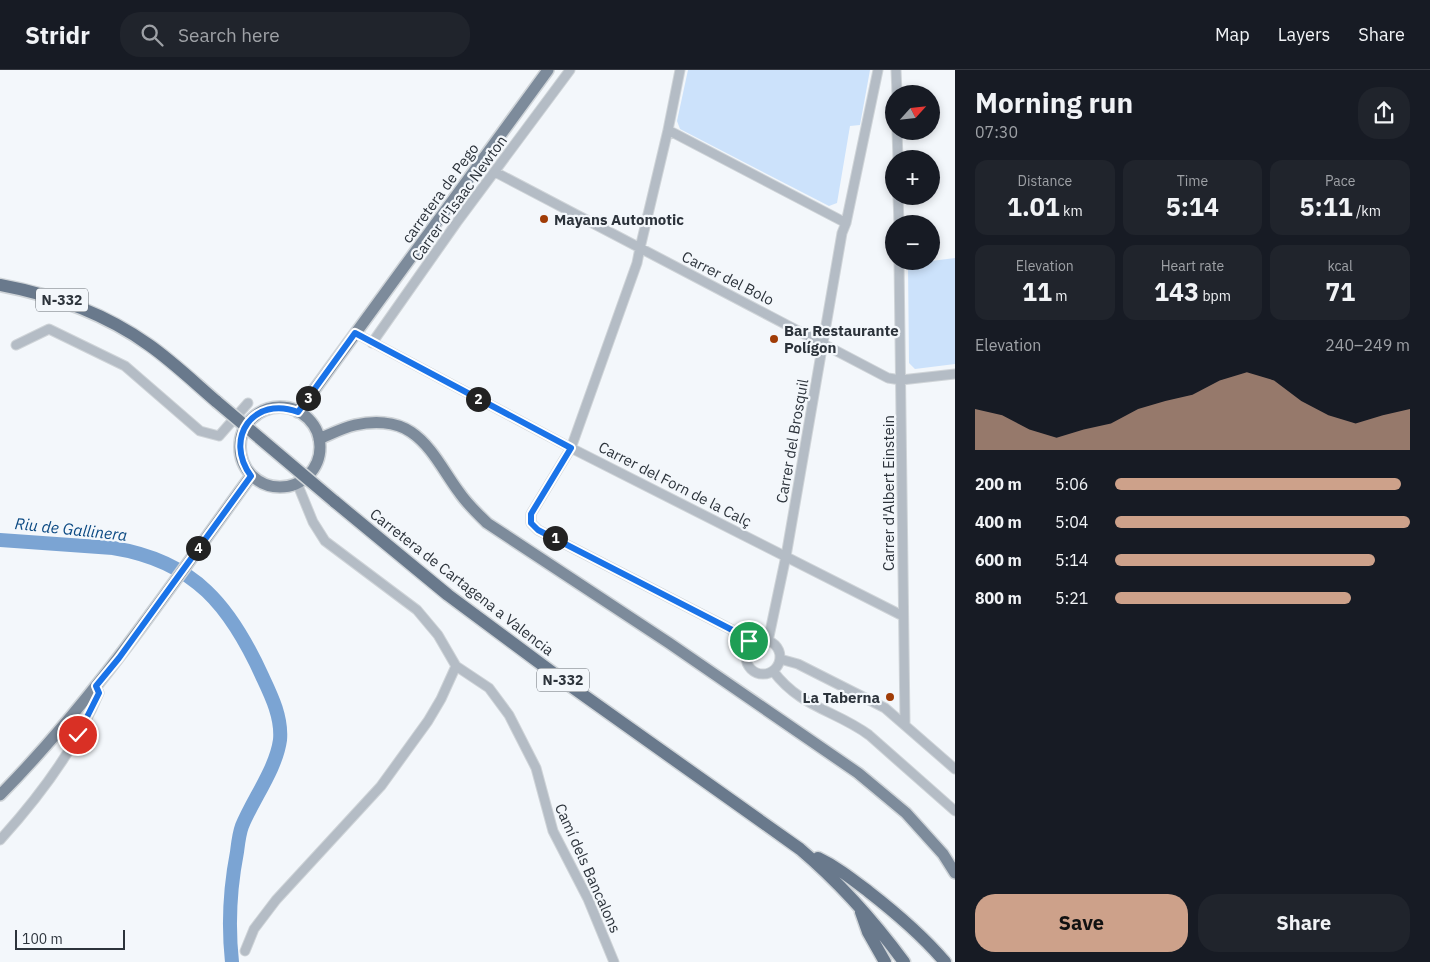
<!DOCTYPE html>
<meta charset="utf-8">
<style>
:root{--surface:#171b24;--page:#20242c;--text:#f1f3f6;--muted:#9ea1a6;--line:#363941;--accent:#cda18a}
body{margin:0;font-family:"IBM Plex Sans",sans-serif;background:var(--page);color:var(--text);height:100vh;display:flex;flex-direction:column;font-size:19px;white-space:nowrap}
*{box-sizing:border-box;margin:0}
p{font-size:16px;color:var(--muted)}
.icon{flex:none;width:28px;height:28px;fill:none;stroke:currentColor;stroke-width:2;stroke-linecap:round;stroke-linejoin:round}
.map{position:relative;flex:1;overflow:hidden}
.side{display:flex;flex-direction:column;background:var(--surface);width:475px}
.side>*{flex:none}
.needle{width:32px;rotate:63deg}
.tools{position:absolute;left:885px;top:15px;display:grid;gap:10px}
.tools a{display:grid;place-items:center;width:55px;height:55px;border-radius:50%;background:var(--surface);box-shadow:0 2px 8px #0003;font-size:25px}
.scale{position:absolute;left:15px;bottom:12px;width:110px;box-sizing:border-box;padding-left:5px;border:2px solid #2c333b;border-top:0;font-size:14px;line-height:18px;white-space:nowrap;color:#2c333b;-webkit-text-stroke:4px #f3f7fb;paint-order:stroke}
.pin{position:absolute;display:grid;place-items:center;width:42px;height:42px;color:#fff;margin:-21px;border:2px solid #fff;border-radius:50%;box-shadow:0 1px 5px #0007}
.km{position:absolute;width:25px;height:25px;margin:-12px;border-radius:50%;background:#222;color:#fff;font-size:14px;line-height:25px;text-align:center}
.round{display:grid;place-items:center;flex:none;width:52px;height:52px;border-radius:20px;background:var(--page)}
.summary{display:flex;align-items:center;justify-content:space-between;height:85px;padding:0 20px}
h1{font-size:28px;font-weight:700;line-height:38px}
.figures{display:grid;grid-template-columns:repeat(3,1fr);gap:8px;height:85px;padding:5px 20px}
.figures div{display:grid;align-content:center;border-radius:12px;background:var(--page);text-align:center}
.figures b{font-size:25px;font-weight:700}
.figures small{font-size:14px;font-weight:400}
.figures p{font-size:14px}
.chart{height:140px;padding:10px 20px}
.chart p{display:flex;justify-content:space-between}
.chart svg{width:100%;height:90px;margin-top:5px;fill:var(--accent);opacity:.7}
.cta{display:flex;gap:10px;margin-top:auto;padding:10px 20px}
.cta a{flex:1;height:58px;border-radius:20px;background:var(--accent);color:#111;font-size:20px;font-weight:700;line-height:58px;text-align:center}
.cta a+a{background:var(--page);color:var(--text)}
ul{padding:0 20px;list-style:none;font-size:16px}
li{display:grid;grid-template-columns:80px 60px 1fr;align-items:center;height:38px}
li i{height:12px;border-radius:6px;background:var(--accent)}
header{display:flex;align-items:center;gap:30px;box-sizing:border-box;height:70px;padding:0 25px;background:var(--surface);border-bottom:1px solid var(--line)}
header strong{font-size:24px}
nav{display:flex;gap:28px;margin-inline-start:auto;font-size:18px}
.search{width:350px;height:45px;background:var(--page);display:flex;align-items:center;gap:12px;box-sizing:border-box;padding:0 18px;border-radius:20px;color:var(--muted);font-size:19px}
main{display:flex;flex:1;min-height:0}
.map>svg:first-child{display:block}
</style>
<header>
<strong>Stridr</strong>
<div class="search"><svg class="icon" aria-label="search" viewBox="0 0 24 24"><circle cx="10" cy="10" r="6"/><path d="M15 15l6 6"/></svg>Search here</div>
<nav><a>Map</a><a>Layers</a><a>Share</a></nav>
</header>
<main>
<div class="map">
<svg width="955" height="892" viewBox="0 0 955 892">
<rect width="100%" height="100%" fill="#f3f7fb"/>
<path fill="#cce2fb" d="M688,0H870L860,55L850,56L837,133L829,136L680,59L677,51Z
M955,188V294L915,299L909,293L908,194Z"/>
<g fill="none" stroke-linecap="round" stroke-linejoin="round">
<path stroke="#7ba4d3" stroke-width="14" d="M0,470L113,478C195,491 231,537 263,608C272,627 282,648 280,670C276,699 253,729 242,756C239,764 238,774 237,782C230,818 228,855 232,892"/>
<g stroke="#cfd4d8" stroke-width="11">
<path id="minor" d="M680,0L668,60L640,178L637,193L571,378L531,444V453L538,460L740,564L753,574
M896,0L897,24
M668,60L846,153
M897,61L898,89
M495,102L888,308L901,310L955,304
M898,126L899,154
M899,191L905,654
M355,263L571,378L903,546
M372,273L457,152L570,0
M16,275L49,259L125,296L200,361L219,366L248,333
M297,413L313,452L325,471L417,540L438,565L456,596L489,618L509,645L536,698L553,761L588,829L614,892
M746 587a17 17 0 1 1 34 0a17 17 0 1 1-34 0Z
M768,571L786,486L842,163L846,153L878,0
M780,589L798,594L885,638L955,699
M773,601C801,638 835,640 869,665L955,741
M0,770C40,726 76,678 99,623L96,616
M245,881L254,859L276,830L381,716L428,651L441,629L456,596"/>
</g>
<g stroke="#cfd4d8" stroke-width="14">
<path id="major" d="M240 377a40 40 0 1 1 80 0a40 40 0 1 1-80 0Z
M298,342L548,0
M319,369C331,364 342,358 355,355C373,351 395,351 411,362C432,376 444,402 459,422C467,434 477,443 487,453L669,573L858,703L906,743L943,784L955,803
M0,725C96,628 171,515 251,406"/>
</g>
<g stroke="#cfd4d8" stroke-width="15">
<path id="highway" d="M0,215C54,225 104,243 149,275C172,291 196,314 217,332
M334,431L448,525L572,617L800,779C840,813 873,850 904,892
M818,788C837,797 852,809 869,822C896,843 922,865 945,892
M861,842L868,862L885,892"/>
</g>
<use href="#minor" stroke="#b4bcc5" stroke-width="9"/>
<use href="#major" stroke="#7d8b9b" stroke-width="11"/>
<use href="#highway" stroke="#69798c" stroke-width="12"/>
<g stroke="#cfd4d8" stroke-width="15" stroke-linecap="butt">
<path id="highway-bridge" d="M217,332L334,431"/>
</g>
<use href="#highway-bridge" stroke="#69798c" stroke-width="12"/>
</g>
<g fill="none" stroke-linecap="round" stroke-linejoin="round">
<g stroke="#fff" stroke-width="10">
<path id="route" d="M78,665L99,623L96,616L119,588L251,406C223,368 254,325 298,342L355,263L571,378L531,444V453L538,460L740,564L749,571"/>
</g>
<use href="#route" stroke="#1a73e8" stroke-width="6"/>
</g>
<g fill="#a03c07" stroke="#f3f7fb" stroke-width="2">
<circle cx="544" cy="149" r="5"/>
<circle cx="774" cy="269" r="5"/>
<circle cx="890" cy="627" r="5"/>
</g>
<g text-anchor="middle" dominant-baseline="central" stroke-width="4.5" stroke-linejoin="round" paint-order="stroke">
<g fill="#f3f7fb" stroke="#686e75" stroke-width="1">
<rect x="36" y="218.5" width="52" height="23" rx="4"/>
<rect x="537" y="598.5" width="52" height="23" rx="4"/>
</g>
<g font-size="14" font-weight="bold" fill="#2c333b">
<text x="62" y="230">N-332</text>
<text x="563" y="610">N-332</text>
</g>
<g font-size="15" fill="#2c333b" stroke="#f3f7fb">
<text transform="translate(440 123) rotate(-54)">carretera de Pego</text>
<text transform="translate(459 128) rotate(-54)">Carrer d'Isaac Newton</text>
<text transform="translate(728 208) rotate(27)">Carrer del Bolo</text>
<text transform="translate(792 371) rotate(-80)">Carrer del Brosquil</text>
<text transform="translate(675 414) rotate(27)">Carrer del Forn de la Calç</text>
<text transform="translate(888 423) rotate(-90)">Carrer d'Albert Einstein</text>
<text transform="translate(462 512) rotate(38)">Carretera de Cartagena a Valencia</text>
<text transform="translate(588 798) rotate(66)">Camí dels Bancalons</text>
</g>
<g font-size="15" font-weight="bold" fill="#2c333b" stroke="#f3f7fb" text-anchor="start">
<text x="554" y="149">Mayans Automotic</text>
<text x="784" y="260">Bar Restaurante<tspan x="784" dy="17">Polígon</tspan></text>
<text x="880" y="627" text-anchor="end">La Taberna</text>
</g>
<g font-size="16" font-style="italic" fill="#0c4a83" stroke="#f3f7fb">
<text transform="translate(71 459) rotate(6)">Riu de Gallinera</text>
</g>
</g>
</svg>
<div class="tools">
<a><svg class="needle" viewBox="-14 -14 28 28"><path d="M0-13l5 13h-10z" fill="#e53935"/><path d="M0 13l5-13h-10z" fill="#9ea1a6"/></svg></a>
<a>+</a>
<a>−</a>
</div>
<div class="scale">100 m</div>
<div class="pin" style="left:749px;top:571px;background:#1e9e55"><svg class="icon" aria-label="arrive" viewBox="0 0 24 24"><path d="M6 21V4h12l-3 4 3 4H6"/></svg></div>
<div class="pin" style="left:78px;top:665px;background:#d93025"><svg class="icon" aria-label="check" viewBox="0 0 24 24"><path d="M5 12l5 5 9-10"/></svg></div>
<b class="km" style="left:555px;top:468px">1</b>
<b class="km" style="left:478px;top:329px">2</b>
<b class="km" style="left:308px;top:328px">3</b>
<b class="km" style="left:198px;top:478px">4</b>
</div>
<section class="side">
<div class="summary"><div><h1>Morning run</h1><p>07:30</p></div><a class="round"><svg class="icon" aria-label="share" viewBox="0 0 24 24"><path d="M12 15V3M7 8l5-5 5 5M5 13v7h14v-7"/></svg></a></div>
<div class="figures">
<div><p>Distance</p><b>1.01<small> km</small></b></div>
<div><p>Time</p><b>5:14</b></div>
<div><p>Pace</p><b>5:11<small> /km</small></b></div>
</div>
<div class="figures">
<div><p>Elevation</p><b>11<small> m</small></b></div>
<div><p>Heart rate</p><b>143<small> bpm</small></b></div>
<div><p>kcal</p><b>71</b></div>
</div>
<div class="chart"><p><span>Elevation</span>240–249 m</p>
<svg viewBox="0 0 160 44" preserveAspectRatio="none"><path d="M0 44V24L10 27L20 34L30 38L40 34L50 31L60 24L70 20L80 17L90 10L100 6L110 10L120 20L130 27L140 31L150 27L160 24V44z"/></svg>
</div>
<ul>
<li><b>200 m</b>5:06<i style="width:97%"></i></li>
<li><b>400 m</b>5:04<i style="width:100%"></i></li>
<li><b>600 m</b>5:14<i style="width:88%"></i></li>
<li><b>800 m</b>5:21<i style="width:80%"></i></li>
</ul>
<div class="cta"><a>Save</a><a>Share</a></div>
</section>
</main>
